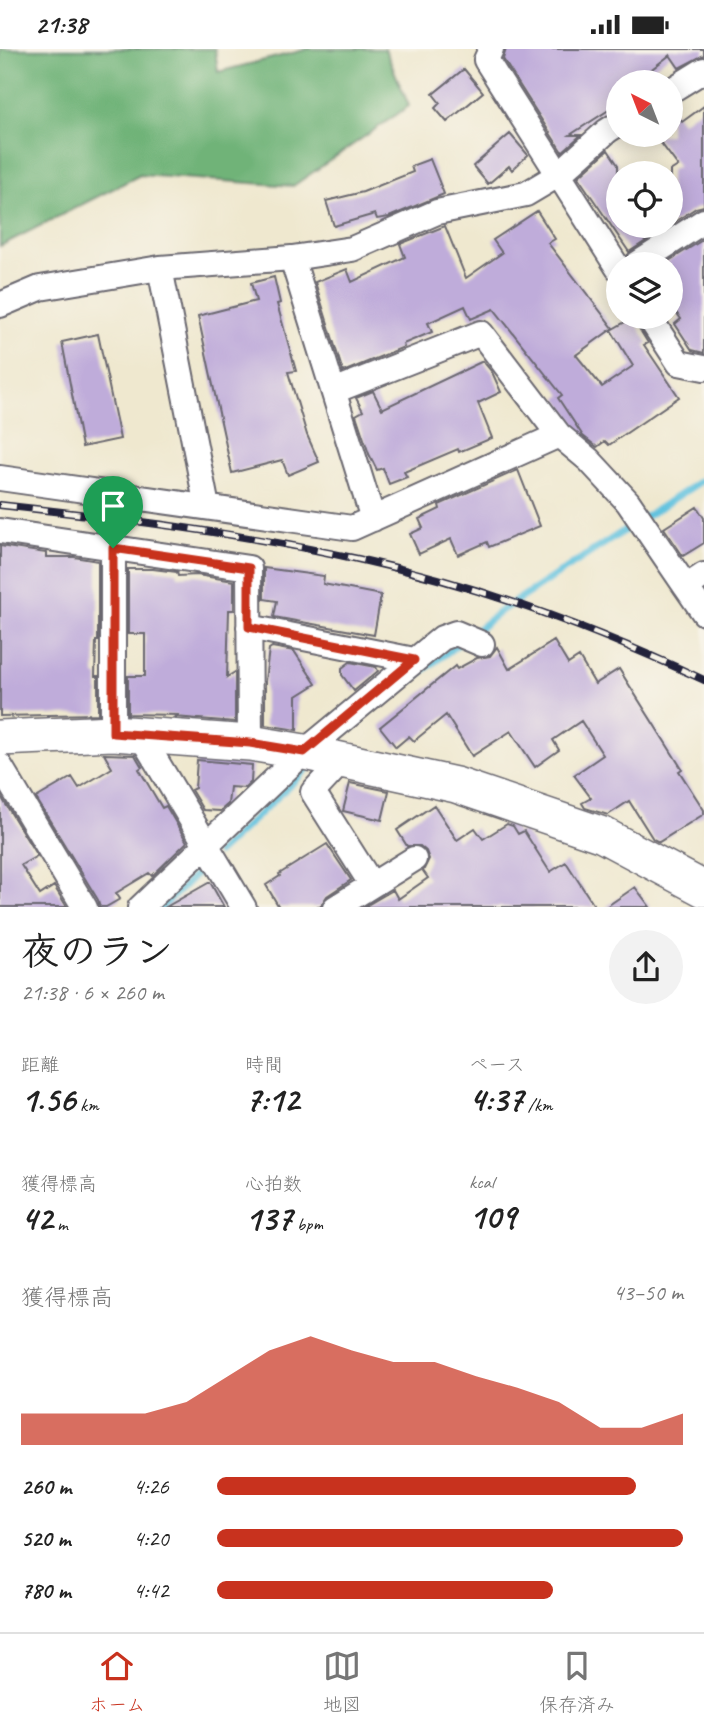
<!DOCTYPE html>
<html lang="ja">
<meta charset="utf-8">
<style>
:root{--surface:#fff;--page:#f2f2f2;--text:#222;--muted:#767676;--line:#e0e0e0;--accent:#c8321e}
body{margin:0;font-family:Caveat,"Klee One",sans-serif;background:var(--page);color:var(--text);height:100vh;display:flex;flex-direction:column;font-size:26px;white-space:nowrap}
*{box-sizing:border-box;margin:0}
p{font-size:23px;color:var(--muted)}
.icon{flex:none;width:38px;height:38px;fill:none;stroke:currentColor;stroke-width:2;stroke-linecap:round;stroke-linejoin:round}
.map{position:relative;height:858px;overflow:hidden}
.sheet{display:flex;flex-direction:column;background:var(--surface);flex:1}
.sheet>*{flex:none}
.needle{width:46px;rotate:318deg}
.fabs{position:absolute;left:606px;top:21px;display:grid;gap:14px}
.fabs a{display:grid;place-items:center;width:77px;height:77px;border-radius:50%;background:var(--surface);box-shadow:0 4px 18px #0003;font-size:35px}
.pin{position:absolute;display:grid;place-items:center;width:60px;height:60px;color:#fff;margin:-72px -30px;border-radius:50% 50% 50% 0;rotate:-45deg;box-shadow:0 0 7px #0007}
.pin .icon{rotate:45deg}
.round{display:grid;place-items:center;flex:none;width:74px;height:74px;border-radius:37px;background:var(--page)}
.overview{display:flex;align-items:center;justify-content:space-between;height:119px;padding:0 21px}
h1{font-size:38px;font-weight:600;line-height:52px}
.metrics{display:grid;grid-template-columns:repeat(3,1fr);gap:10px;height:119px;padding:7px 21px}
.metrics div{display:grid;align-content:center}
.metrics b{font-size:35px;font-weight:600}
.metrics small{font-size:19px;font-weight:400}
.metrics p{font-size:19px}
.chart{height:196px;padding:14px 21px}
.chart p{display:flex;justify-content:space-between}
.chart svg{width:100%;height:126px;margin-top:7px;fill:var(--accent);opacity:.7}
ul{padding:0 21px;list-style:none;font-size:23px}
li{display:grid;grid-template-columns:112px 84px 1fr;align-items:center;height:52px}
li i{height:18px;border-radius:9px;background:var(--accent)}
.status{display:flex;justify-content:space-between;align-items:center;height:49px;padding:0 35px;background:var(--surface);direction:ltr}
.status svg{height:19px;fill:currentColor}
.dock{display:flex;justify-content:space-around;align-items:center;height:98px;border-top:2px solid var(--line);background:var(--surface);font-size:19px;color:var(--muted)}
.dock a{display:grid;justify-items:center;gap:4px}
.dock .selected{color:var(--accent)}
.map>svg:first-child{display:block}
</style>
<div class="status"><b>21:38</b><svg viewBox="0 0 49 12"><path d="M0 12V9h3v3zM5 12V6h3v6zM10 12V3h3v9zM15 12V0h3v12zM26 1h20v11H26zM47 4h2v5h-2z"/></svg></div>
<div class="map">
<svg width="704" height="859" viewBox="0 0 704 859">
<rect width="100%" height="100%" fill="#f7f3e8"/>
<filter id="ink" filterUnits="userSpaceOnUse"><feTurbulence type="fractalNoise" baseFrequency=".0143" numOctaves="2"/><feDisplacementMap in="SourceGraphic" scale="14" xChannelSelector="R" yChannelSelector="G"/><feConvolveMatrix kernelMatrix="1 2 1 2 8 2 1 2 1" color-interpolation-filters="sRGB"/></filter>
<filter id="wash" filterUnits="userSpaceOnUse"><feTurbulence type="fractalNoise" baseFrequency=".00686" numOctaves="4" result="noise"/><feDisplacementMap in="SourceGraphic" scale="28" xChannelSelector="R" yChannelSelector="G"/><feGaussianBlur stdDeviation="1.57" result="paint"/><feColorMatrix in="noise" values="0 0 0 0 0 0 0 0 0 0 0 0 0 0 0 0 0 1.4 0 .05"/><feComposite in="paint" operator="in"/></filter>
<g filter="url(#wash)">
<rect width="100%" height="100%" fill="#efe8cf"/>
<path fill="#6fb378" stroke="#486a5a" stroke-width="2" d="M0,0H215L218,23L308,0H385L409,57L293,137L140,126L0,197Z"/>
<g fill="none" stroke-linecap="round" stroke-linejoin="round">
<path stroke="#61c2df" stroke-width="7" d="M472,585L502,561L704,430
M391,646L462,592
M218,804L311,716
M161,859L210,812"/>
</g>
<g id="blocks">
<path fill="#bfacda" d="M506,0H704V6L679,19L670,6L635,33H618V55L570,86H581L562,103L503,10Z
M464,20L483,43L447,73L435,59L440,54L433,45Z
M704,57V157L696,159L670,176V122L678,117L655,86H670V58L682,73Z
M510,85L528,106L512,121L509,117L488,135L473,117Z
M608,101L618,116V177H669L629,203L578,128Z
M430,110L444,145L389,168L377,170L375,165L334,177L326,152L363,143L413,123L411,117Z
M537,162L555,190L548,194L613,279L576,306L602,338L633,317L611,281L634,268L637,276L648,294L644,296L679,348L609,396L605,392L597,398L583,387L558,349L562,346L494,260L471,270L465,257L428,274L432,283L403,295L404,298L343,323L315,233L347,220L352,233L405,208L400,195L445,177L466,229L502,204L493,191Z
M704,190V304L692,301L675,275L681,270L670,255V215H664Z
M274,228L280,254L277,255L296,322L288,323L307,386L319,413L288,426L282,411L232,424L198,267L256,252L251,234Z
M98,285L120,390L82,398L62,293Z
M483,312L492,323L501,343L478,354L492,389L459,403L458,400L404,423L407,428L389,435L383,419L377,421L369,405L356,366L363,362L356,349L373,342L382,360Z
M518,421L540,477L489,498L487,493L458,506L451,490L419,505L410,485L423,479L419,470L440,460L439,456Z
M697,458L704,469V494L683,507L664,479Z
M0,497L46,504V508H74L98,512V592H96L95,627H98V665L0,667Z
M264,519L324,527L323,535L381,546L374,586L274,568L277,552L264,550Z
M128,520H153L177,523L178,527L197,526L234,532V561H229L227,628L235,623V673L175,668L179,666L128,665V627H145V585H128Z
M554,592L568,615L579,608L595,635L619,620L682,720L679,722L704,761V765L659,793L653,790L629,752L608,766L585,759L582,754L591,749L574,726L603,706L581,672L553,691L559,701L535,718L511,682L472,707L446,666L414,692L409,687L396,698L380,678L455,617L457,620L477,609L490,607L497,598L509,620Z
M272,598L294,602L316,635L297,647V681L265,676V632L269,600Z
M350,613L376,618L378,622L354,642L342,626V619Z
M104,705L135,706L142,718L139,720L162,759L166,757L187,793L152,827L149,824L116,844L120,850L106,858H100L98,851L36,749L72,728L79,739L112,719Z
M197,711L252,716L251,733L245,739L230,738L228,755L220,762L203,761L191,741L195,739Z
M350,734L389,742L382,771L343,762Z
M0,746L37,807L21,816L40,846L54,837L67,858H0Z
M434,756L457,791L475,779L483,790L507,775L513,777L518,785L524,782L550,823L566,813L595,858H364L393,841L398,850L428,829L423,822L429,810L426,802L420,797H407L397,781Z
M327,795L351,831L327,847L320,858H279L266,836L280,827L279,825Z
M210,833L224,858H166Z
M635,838L650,858H606Z"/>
</g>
</g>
<g filter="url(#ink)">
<use href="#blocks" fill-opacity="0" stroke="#6a676f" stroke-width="2"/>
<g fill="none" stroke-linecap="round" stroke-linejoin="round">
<g stroke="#6a676f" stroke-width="28">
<path id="street" d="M491,0L486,11L618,219
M670,42L704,21
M292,209L373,470
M637,215L704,172
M160,219L207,458
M0,256L40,239L160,219L292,209L352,200L437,163L526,145L558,126L607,82L618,75
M649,268L679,314L704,319
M334,342L481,284L559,386L589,411L628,453L686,538
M0,429L352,479L559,386
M0,482L249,519L250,694
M704,526L686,538L704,564
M249,578L414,611
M113,684V499
M140,685L244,859
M342,712L313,743L372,836
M0,717L85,859
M140,859L304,703L442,589L456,584L482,595
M335,859L414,810"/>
</g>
<g stroke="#6a676f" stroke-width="38">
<path id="secondary" d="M0,689L113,684L250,694L304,703L456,736L603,786L704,840"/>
</g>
<use href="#street" stroke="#fff" stroke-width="24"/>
<use href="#secondary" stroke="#fff" stroke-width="35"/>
<g stroke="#22223b" stroke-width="8">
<path id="rail" d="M0,456C119,469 240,484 358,510C477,536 594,579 704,631"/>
</g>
<use href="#rail" stroke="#f7f3e8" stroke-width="5" stroke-dasharray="16" stroke-linecap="butt"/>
</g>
</g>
<g fill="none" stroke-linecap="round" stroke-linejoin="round" filter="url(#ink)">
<g stroke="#fff" stroke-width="14">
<path id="route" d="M113,499L249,519V578L414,611L304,703L250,694L113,684Z"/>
</g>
<use href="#route" stroke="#c8321e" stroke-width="9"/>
</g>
</svg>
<div class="fabs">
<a><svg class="needle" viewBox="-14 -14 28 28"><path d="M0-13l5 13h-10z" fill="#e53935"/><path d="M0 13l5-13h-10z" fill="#767676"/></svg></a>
<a><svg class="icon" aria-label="locate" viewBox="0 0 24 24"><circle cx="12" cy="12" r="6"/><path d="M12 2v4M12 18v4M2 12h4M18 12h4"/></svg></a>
<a><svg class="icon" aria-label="layers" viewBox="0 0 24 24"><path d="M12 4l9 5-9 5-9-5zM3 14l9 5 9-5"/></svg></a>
</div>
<div class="pin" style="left:113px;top:499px;background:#1e9e55"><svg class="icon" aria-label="arrive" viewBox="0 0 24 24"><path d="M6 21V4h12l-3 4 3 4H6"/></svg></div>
</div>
<section class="sheet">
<div class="overview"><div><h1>夜のラン</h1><p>21:38 · 6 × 260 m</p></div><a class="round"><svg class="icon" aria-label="share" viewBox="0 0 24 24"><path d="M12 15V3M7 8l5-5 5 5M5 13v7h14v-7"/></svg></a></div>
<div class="metrics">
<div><p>距離</p><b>1.56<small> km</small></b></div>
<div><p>時間</p><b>7:12</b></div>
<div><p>ペース</p><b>4:37<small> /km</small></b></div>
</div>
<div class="metrics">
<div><p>獲得標高</p><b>42<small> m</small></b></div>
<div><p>心拍数</p><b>137<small> bpm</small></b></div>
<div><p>kcal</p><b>109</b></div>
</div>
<div class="chart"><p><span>獲得標高</span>43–50 m</p>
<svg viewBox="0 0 160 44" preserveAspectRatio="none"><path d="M0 44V33L10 33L20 33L30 33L40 29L50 20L60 11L70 6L80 11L90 15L100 15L110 20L120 24L130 29L140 38L150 38L160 33V44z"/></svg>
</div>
<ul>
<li><b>260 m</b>4:26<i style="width:90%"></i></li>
<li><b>520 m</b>4:20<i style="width:100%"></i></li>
<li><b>780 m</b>4:42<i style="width:72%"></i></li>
</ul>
</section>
<nav class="dock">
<a class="selected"><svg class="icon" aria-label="home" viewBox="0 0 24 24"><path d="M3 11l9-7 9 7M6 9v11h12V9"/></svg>ホーム</a>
<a><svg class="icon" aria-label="map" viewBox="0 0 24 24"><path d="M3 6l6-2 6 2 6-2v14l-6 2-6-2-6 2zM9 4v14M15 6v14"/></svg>地図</a>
<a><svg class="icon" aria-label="saved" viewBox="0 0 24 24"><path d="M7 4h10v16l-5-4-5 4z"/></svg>保存済み</a>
</nav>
